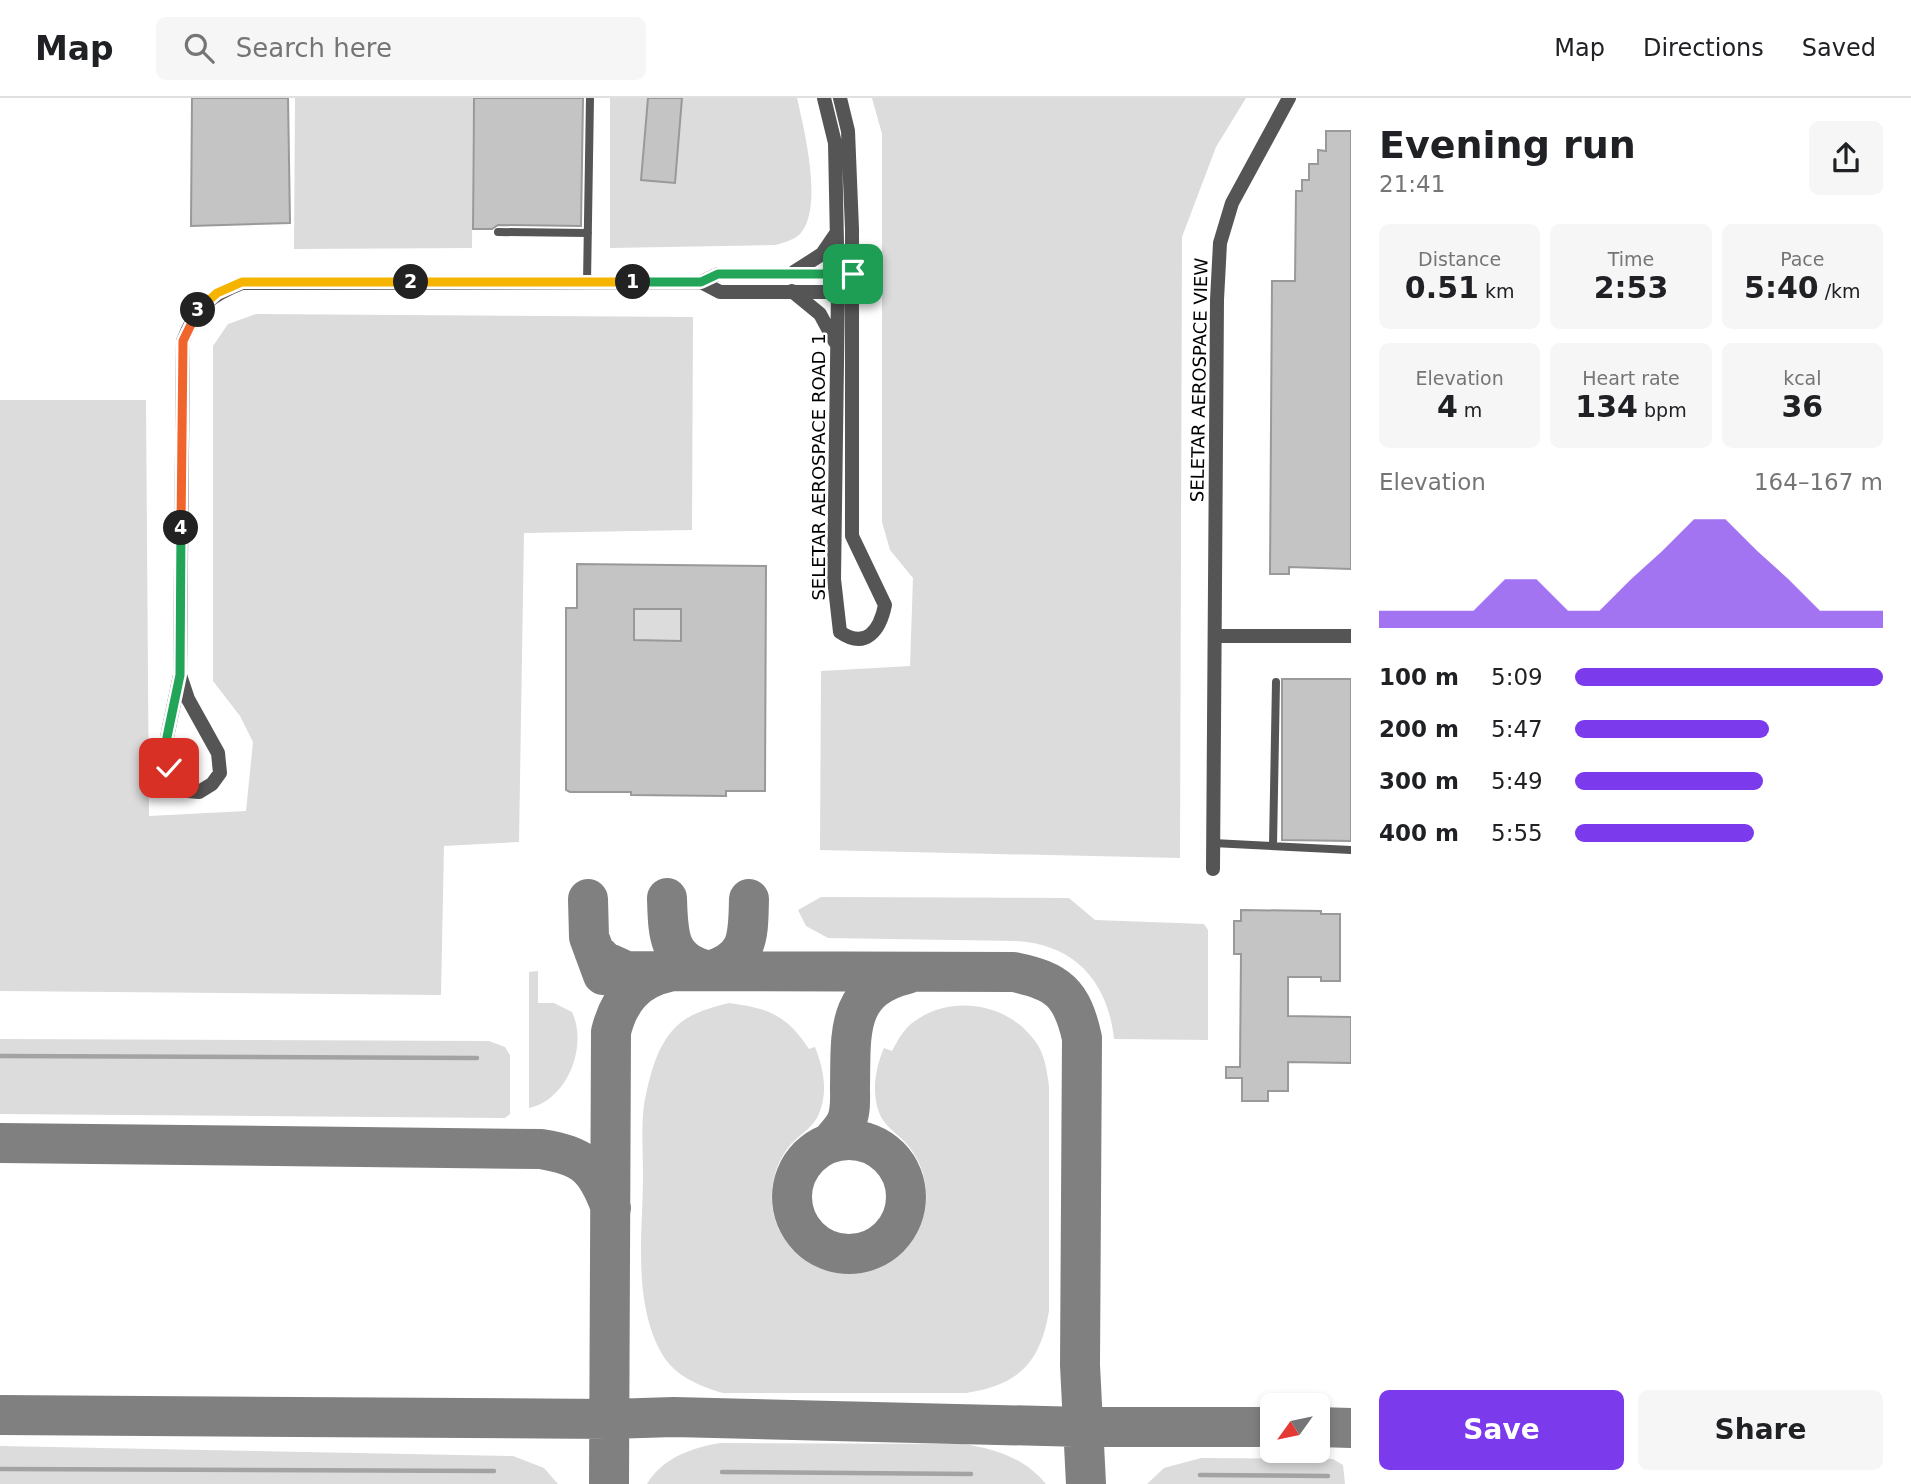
<!DOCTYPE html>
<meta charset="utf-8">
<style>
:root{--surface:#fff;--page:#f6f6f6;--text:#202124;--muted:#757577;--line:#e0e0e0;--accent:#7c3aed}
body{margin:0;font-family:"DejaVu Sans",sans-serif;background:var(--page);color:var(--text);height:100vh;display:flex;flex-direction:column;font-size:26px;white-space:nowrap}
*{box-sizing:border-box;margin:0}
p{font-size:23px;color:var(--muted)}
.icon{flex:none;width:38px;height:38px;fill:none;stroke:currentColor;stroke-width:2;stroke-linecap:round;stroke-linejoin:round}
.map{position:relative;flex:1;overflow:hidden}
.details{display:flex;flex-direction:column;background:var(--surface);width:560px}
.details>*{flex:none}
.needle{width:46px;rotate:237deg}
.tools{position:absolute;left:1260px;top:1295px;display:grid;gap:14px}
.tools a{display:grid;place-items:center;width:70px;height:70px;border-radius:10px;background:var(--surface);box-shadow:0 4px 10px #0003;font-size:35px}
.pin{position:absolute;display:grid;place-items:center;width:60px;height:60px;color:#fff;margin:-30px;border-radius:14px;box-shadow:0 4px 10px #0006}
.km{position:absolute;width:35px;height:35px;margin:-18px;border-radius:50%;background:#222;color:#fff;font-size:19px;line-height:35px;text-align:center}
.round{display:grid;place-items:center;flex:none;width:74px;height:74px;border-radius:10px;background:var(--page)}
.head{display:flex;align-items:center;justify-content:space-between;height:119px;padding:0 28px}
h1{font-size:38px;font-weight:600;line-height:52px}
.stats{display:grid;grid-template-columns:repeat(3,1fr);gap:10px;height:119px;padding:7px 28px}
.stats div{display:grid;align-content:center;border-radius:10px;background:var(--page);text-align:center}
.stats b{font-size:30px;font-weight:600}
.stats small{font-size:19px;font-weight:400}
.stats p{font-size:19px}
.chart{height:196px;padding:14px 28px}
.chart p{display:flex;justify-content:space-between}
.chart svg{width:100%;height:126px;margin-top:7px;fill:var(--accent);opacity:.7}
.button{display:flex;gap:14px;margin-top:auto;padding:14px 28px}
.button a{flex:1;height:80px;border-radius:10px;background:var(--accent);color:#fff;font-size:28px;font-weight:600;line-height:80px;text-align:center}
.button a+a{background:var(--page);color:var(--text)}
ul{padding:0 28px;list-style:none;font-size:23px}
li{display:grid;grid-template-columns:112px 84px 1fr;align-items:center;height:52px}
li i{height:18px;border-radius:9px;background:var(--accent)}
header{display:flex;align-items:center;gap:42px;box-sizing:border-box;height:98px;padding:0 35px;background:var(--surface);border-bottom:2px solid var(--line)}
header strong{font-size:33px}
nav{display:flex;gap:38px;margin-inline-start:auto;font-size:24px}
.search{width:490px;height:63px;background:var(--page);display:flex;align-items:center;gap:18px;box-sizing:border-box;padding:0 24px;border-radius:10px;color:var(--muted);font-size:26px}
main{display:flex;flex:1;min-height:0}
.map>svg:first-child{display:block}
</style>
<header>
<strong>Map</strong>
<div class="search"><svg class="icon" aria-label="search" viewBox="0 0 24 24"><circle cx="10" cy="10" r="6"/><path d="M15 15l6 6"/></svg>Search here</div>
<nav><a>Map</a><a>Directions</a><a>Saved</a></nav>
</header>
<main>
<div class="map">
<svg width="1351" height="1386" viewBox="0 0 1351 1386">
<rect width="100%" height="100%" fill="#fff"/>
<path fill="#dcdcdc" d="M295,0H473L472,150L294,151Z
M610,0H797C804,31 824,110 800,136C794,142 783,145 775,147L610,150Z
M872,0H1246L1216,49L1182,139L1180,760L820,752L821,573L910,568L913,480L890,452L882,424V36Z
M256,216L693,219L692,432L524,435L519,744L444,748L441,897L0,893V302H146L149,718L246,713L253,644L240,618L213,583V248L228,226Z
M634,511H681V543L634,542Z
M821,799L1069,800L1095,822L1204,826L1208,832V942L1114,941C1108,884 1075,846 1015,843L828,840L806,828L798,812Z
M538,873V905H554L572,914C588,947 568,1002 529,1010V874Z
M729,905C768,910 787,917 809,951L815,949C824,972 829,996 817,1020C810,1031 800,1037 791,1046C774,1066 767,1096 775,1121C795,1187 888,1194 918,1133C933,1103 927,1068 905,1044C896,1035 885,1028 880,1017C871,995 875,971 884,950L892,953C898,942 904,930 915,923C952,896 1008,905 1035,943C1045,956 1047,973 1049,989V1213C1040,1266 1018,1287 966,1295H723C699,1288 675,1278 662,1256C632,1204 643,1134 643,1077C643,1054 641,1029 644,1007C649,981 655,953 672,933C686,916 709,910 729,905Z
M0,941L489,943L505,949L510,957V1016L505,1020L0,1016Z
M721,1345L965,1346C998,1352 1024,1360 1046,1386H647C662,1360 693,1349 721,1345Z
M0,1348L513,1358L544,1370L558,1386H0Z
M1201,1360L1333,1361L1343,1367L1345,1386H1147L1164,1370Z"/>
<g fill="none" stroke-linecap="round" stroke-linejoin="round">
<path stroke="#a3a3a3" stroke-width="4.5" d="M0,958L477,960
M0,1371L494,1373
M722,1374L971,1376
M1200,1377L1328,1378"/>
<path stroke="#808080" stroke-width="40" d="M667,800C668,837 668,864 709,873C750,861 748,838 749,801
M588,801L589,839L603,877
M594,853L604,863L626,873L1014,874C1058,883 1072,895 1082,940L1080,1267L1086,1386
M792 1099a57 57 0 1 1 114 0a57 57 0 1 1-114 0Z
M831,1044C837,1037 844,1030 847,1022C851,1012 850,1000 850,989C851,936 845,891 907,876
M0,1045L541,1051C584,1058 596,1069 611,1110
M0,1317L610,1321L674,1319L1083,1329H1272
M1318,1329L1351,1330
M609,1386L611,934C619,901 636,881 669,874"/>
</g>
<path fill="#c4c4c4" stroke="#999" stroke-width="2" fill-rule="evenodd" d="M192,0H288L290,125L191,128Z
M474,0H583L581,128L498,127L492,131H473Z
M648,0H682L675,85L641,82Z
M1326,33H1351V471L1289,469V476H1270L1272,183H1295L1296,93H1302V82H1309V66H1318V52L1326,53Z
M577,466L766,468L765,693H726V698L631,697V694H570L566,692V510H577ZM634,511H681V543L634,542Z
M1282,581H1351V743L1282,742Z
M1241,812L1321,813V816H1340V883H1321V879H1288V918L1351,919V965L1288,964V993H1268V1003H1242V980H1226V969H1240L1241,856H1234V823H1241Z"/>
<g fill="none" stroke-linecap="round" stroke-linejoin="round">
<path stroke="#555" stroke-width="8" d="M498,134L588,135
M587,184L590,0
M1213,745L1351,752
M1273,748L1276,584"/>
<path stroke="#555" stroke-width="14" d="M824,0L835,45L838,193L834,481L840,534C866,552 880,532 885,507L852,438V131L848,33L840,0
M794,174L822,156L835,137
M701,184L720,194H847
M792,193L820,216L835,244
M1215,538H1351
M180,577L188,601L218,655L220,675L212,686L199,694L188,693L176,685L169,670L167,639L180,577L183,243C196,209 209,198 242,185L701,184L718,176H853
M1213,771L1217,202L1220,145L1232,105L1289,0"/>
</g>
<g fill="none" stroke-linecap="round" stroke-linejoin="round">
<g stroke="#fff" stroke-width="14">
<path id="split-1" d="M633,184H701L718,176H853"/>
</g>
<g stroke="#fff" stroke-width="14">
<path id="split-2" d="M411,184H633"/>
</g>
<g stroke="#fff" stroke-width="14">
<path id="split-3" d="M198,212L217,195L242,184H411"/>
</g>
<g stroke="#fff" stroke-width="14">
<path id="split-4" d="M181,430L183,243L198,212"/>
</g>
<g stroke="#fff" stroke-width="14">
<path id="split-5" d="M169,670L167,639L180,577L181,430"/>
</g>
<use href="#split-1" stroke="#22a559" stroke-width="9"/>
<use href="#split-2" stroke="#f5b400" stroke-width="9"/>
<use href="#split-3" stroke="#f5b400" stroke-width="9"/>
<use href="#split-4" stroke="#f0652b" stroke-width="9"/>
<use href="#split-5" stroke="#22a559" stroke-width="9"/>
</g>
<g text-anchor="middle" dominant-baseline="central" stroke-width="5" stroke-linejoin="round" paint-order="stroke">
<g font-size="18" fill="#000" stroke="#fff">
<text transform="translate(1199 282) rotate(-89)">SELETAR AEROSPACE VIEW</text>
<text transform="translate(818 369) rotate(-90)">SELETAR AEROSPACE ROAD 1</text>
</g>
</g>
</svg>
<div class="tools">
<a><svg class="needle" viewBox="-14 -14 28 28"><path d="M0-13l5 13h-10z" fill="#e53935"/><path d="M0 13l5-13h-10z" fill="#757577"/></svg></a>
</div>
<div class="pin" style="left:853px;top:176px;background:#1e9e55"><svg class="icon" aria-label="arrive" viewBox="0 0 24 24"><path d="M6 21V4h12l-3 4 3 4H6"/></svg></div>
<div class="pin" style="left:169px;top:670px;background:#d93025"><svg class="icon" aria-label="check" viewBox="0 0 24 24"><path d="M5 12l5 5 9-10"/></svg></div>
<b class="km" style="left:633px;top:184px">1</b>
<b class="km" style="left:411px;top:184px">2</b>
<b class="km" style="left:198px;top:212px">3</b>
<b class="km" style="left:181px;top:430px">4</b>
</div>
<section class="details">
<div class="head"><div><h1>Evening run</h1><p>21:41</p></div><a class="round"><svg class="icon" aria-label="share" viewBox="0 0 24 24"><path d="M12 15V3M7 8l5-5 5 5M5 13v7h14v-7"/></svg></a></div>
<div class="stats">
<div><p>Distance</p><b>0.51<small> km</small></b></div>
<div><p>Time</p><b>2:53</b></div>
<div><p>Pace</p><b>5:40<small> /km</small></b></div>
</div>
<div class="stats">
<div><p>Elevation</p><b>4<small> m</small></b></div>
<div><p>Heart rate</p><b>134<small> bpm</small></b></div>
<div><p>kcal</p><b>36</b></div>
</div>
<div class="chart"><p><span>Elevation</span>164–167 m</p>
<svg viewBox="0 0 160 44" preserveAspectRatio="none"><path d="M0 44V38L10 38L20 38L30 38L40 27L50 27L60 38L70 38L80 27L90 17L100 6L110 6L120 17L130 27L140 38L150 38L160 38V44z"/></svg>
</div>
<ul>
<li><b>100 m</b>5:09<i style="width:100%"></i></li>
<li><b>200 m</b>5:47<i style="width:63%"></i></li>
<li><b>300 m</b>5:49<i style="width:61%"></i></li>
<li><b>400 m</b>5:55<i style="width:58%"></i></li>
</ul>
<div class="button"><a>Save</a><a>Share</a></div>
</section>
</main>
